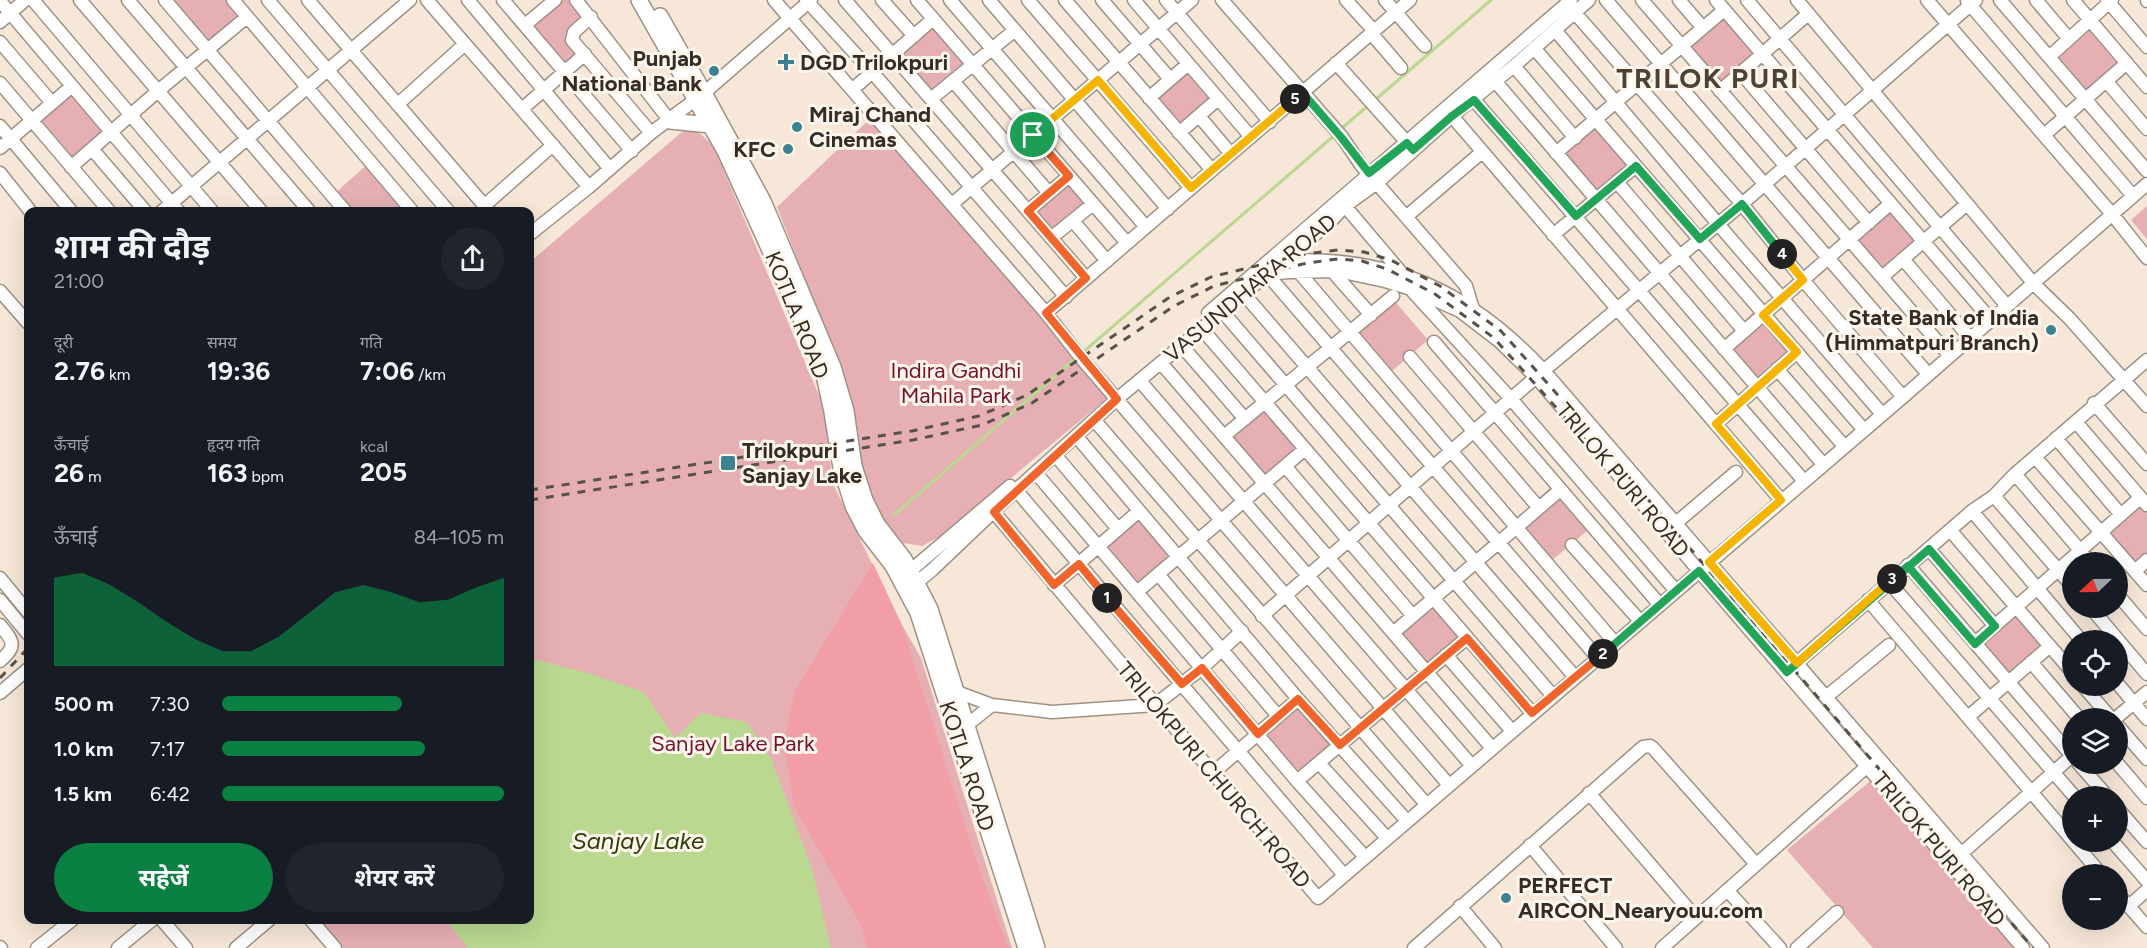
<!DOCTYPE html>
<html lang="hi">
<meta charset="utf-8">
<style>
:root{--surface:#171b24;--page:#20242c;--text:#f1f3f6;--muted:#9ea1a6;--accent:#0b8043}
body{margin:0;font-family:Figtree,"Noto Sans Devanagari",sans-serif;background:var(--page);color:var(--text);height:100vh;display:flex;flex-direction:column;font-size:22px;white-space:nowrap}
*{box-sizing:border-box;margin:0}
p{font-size:20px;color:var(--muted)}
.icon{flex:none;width:33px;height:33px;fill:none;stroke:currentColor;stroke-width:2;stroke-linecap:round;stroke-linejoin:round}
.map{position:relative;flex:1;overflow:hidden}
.drawer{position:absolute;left:24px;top:207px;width:510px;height:717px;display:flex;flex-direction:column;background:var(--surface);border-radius:12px;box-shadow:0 6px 24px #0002}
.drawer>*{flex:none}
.needle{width:39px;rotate:248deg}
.fabs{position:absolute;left:2062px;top:552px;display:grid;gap:12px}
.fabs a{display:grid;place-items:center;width:66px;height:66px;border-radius:50%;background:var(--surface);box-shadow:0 6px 24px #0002;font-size:30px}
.pin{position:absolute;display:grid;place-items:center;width:51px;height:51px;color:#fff;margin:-26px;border:3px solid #fff;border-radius:50%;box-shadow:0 2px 6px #0007}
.km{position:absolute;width:30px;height:30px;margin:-15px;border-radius:50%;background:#222;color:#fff;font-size:16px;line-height:30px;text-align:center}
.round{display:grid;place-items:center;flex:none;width:63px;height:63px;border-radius:32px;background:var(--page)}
.summary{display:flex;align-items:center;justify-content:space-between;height:102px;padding:0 30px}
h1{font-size:33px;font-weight:700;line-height:45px}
.metrics{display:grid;grid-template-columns:repeat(3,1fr);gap:9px;height:102px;padding:6px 30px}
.metrics div{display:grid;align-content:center}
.metrics b{font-size:26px;font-weight:700}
.metrics small{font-size:16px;font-weight:400}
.metrics p{font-size:16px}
.chart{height:168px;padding:12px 30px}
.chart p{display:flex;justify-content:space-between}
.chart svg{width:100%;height:108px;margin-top:6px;fill:var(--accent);opacity:.7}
.primary-button{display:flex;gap:12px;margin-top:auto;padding:12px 30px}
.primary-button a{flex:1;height:69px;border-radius:36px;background:var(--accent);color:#fff;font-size:24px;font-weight:700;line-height:69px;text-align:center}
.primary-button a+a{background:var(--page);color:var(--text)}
ul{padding:0 30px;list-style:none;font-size:20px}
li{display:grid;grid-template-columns:96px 72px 1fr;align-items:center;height:45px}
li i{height:15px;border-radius:8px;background:var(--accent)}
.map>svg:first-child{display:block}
</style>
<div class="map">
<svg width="2147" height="948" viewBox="0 0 2147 948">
<rect width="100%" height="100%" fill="#f6e7d8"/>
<path fill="#e5afb3" d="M176,0H228L242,16L207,46L171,4Z
M559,0H568L585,19L566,36L582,54L565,68L529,26Z
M1722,13L1758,56L1721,87L1685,46Z
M933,20L970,63L932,94L897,53Z
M2087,24L2124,66L2087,98L2051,56Z
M1191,71L1212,95L1178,124L1157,99Z
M72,89L108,132L71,163L35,122Z
M871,118L1111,395L941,536L922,546L903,543L891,536L868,495L837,362L777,207Z
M1597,121L1633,164L1596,195L1560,153Z
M690,125L713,145L823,405L833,484L901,623L921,658L1012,948H333L309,920H530V262Z
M370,162L406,205L398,211H347L333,195Z
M1068,180L1089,204L1055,233L1034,208Z
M1883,200L1919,242L1881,274L1846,232Z
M2147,206V239L2131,220Z
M1392,298L1428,340L1391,372L1355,330Z
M1758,308L1795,351L1757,382L1722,341Z
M1265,405L1301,448L1264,480L1228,438Z
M1552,486L1589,529L1551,561L1516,519Z
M2136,495L2147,508V558L2135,569L2099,527Z
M1139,514L1176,556L1138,588L1103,546Z
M1428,595L1464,638L1427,669L1391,627Z
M2012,604L2048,647L2011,678L1975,637Z
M1299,701L1335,743L1298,775L1262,733Z
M1874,778L2020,948H1873L1787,850Z"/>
<path fill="#f19ea6" d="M873,563L901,623L975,857L1008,948H867L860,923L794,806L784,742L795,691Z"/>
<path fill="#bad890" d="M530,658L591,674L644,692L675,738L701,713L747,722L771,758L813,872L831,948H468L446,920H530Z"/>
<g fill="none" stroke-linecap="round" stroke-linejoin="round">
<path stroke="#bad890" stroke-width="3" d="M1375,100L1491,0
M1341,129L1370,104
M1082,353L1336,134
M894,515L1077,357"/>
<g stroke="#9f9284" stroke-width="15">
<path id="minor" d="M33,0L213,212
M80,0L262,212
M128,0L310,212
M165,0L346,212
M233,0L413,212
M268,0L449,212
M308,0L490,212
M427,0L589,187
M468,0L610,169
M503,0L632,151
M576,0L670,121
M774,0L1046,313L1082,359L1449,785
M806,0L873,73L1066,297
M845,0L1086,278
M882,0L914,36
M917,0L1127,243
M950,0L1146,227
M989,0L1168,209
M1028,0L1191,188
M1065,0L1212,170
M1102,0L1170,79
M1134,0L1251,137
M1166,0L1270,122
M1222,0L1342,137L1361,165L1466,286L1473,309
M1346,0L1374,31
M1385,0L1425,46
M1606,0L1928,374
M1642,0L1950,356
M1679,0L1703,28
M1716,0L1991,320
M1747,0L2007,306
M1797,0L2034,284L2070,319L2147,406
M1927,0L2112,214L2147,258
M2000,0L2147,171
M2036,0L2069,39
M2073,0L2147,87
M2107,0L2147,47
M2147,0V1
M0,1L179,212
M1967,1L2133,196
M1575,13L1742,204L1803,280L1903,397
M591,17L574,32L572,40L651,133
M0,22L25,0
M525,25L555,0
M1555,30L1718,224L1882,414
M1371,33L1401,68
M0,42L52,103
M1534,48L1864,430
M2049,57L2112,0
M1336,63L1411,147
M1514,66L1575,138
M1741,73L1869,223
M953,81L1049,193
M1495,81L1823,464
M2107,82L2147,129
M0,83L110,212
M853,89L933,19
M1720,91L1808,14
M1149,98L1188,64
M931,99L1015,30
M1474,100L1804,481
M398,104L465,44
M522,109L585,54
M1199,116L1231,154
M1452,116L1781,500
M0,126L72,212
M1179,133L1218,99
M2044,135L2127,63
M0,148L72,86
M92,149L146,212
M1556,153L1724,10
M71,167L158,91L247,17
M0,173L31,212
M1617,182L1744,331
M952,204L1192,0
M485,205L553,145
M1345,206L1405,277
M1028,211L1069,176
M161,212L410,0
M1407,216L1482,152
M1073,221L1107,261
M530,234L589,187L651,133L704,93L811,0
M1553,235L1636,166
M1051,238L1093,204
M1903,259L1970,338
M1281,261C1390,254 1471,292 1544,371L2043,948
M1298,271L1615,643
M1332,271L1371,315
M1267,274L1289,272L1338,271L1385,281L1408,288L1460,311L1499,341L1536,377L1699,571L2023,948
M1267,274L1598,658
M1882,277L1967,204
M0,291L28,323
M1413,292L1512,400L1676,591
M1243,293L1575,677
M1222,311L1553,696
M1046,313L1410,0
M1208,313L1571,0
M1202,329L1532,713
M1434,342L1660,605
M1181,345L1245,419
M1724,349L1890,204
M1410,357L1539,508
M1161,363L1492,748
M1777,369L1844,446
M1140,381L1472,766
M2094,403L2147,464
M1095,421L1426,804
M2076,422L2147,505
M1716,424L1797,352
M1224,436L1393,296
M1077,437L1298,699L1407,821
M2056,438L2121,515
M1056,456L1118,529
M2035,457L2147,585
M1285,466L1413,616
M1036,473L1297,781L1365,857
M2015,474L2090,562
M1016,490L1344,875
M1994,496L2073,587
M988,505L1318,898L1903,397L2147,184
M1972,511L2081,640
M1676,523L1736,472
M1950,530L2073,673
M1572,545L1640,621
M1929,549L1995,626
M1908,565L2073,757
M2135,571L2147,560
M1158,574L1278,716
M0,578L28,612
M906,578L910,571L1010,486
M1889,582L2074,796
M909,584L916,583L932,570L1016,490L1117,399L1330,222L1345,206L1377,183L1452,116L1514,66L1589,0
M1054,585L1139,511
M1137,592L1305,449
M2118,595L2147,629
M0,600L28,634
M1868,600L2101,874
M2091,608L2147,674
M1262,616L1536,377L1742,204L1976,0
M0,625C14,642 17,646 0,661
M1393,633L1560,490
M1975,643L2140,498
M1446,655L1512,731
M2031,662L2079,718
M1792,667L1972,511L1994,496L2015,474L2147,360
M2118,684L2147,719
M2083,686L2111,718
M957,692L992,705L1052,712L1155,705L1202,668L1242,631
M0,693L28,669
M1826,697L1889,645
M1968,717L2050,646
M2116,718L2147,692
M967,725L992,705
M2118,726L2147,759
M1319,763L1387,838
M2079,764L2107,796
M2118,764L2147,798
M1213,773L1298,699
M1297,781L1467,638
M1589,793L1696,918
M2118,809L2147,842
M2113,842L2147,881
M1530,845L1616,948
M1962,853L2073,755
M1727,890L1780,948
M2118,894L2147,927
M1460,906L1495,948
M2129,906L2147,890
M162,920L186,948
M311,920L335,948
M0,947L1,948
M37,948L72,920
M118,948L152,920
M236,948L269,920
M1414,948L1643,747L1650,746L1653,748L1756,864
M1662,948L1872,762
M1797,948L1837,912"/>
</g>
<g stroke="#9f9284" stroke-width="18">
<path id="major" d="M639,0L725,151L817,354L824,375L832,412L841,468L853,506L866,531L893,566L918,613L1026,948
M660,16L704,93L763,201L833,367L846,411L854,466L865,500L877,524L904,559L930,609L1037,948
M670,121L710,125"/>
</g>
<use href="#minor" stroke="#fff" stroke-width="12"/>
<use href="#major" stroke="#fff" stroke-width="15"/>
<path stroke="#59524a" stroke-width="3" stroke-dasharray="8 8" stroke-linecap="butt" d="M530,490L912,431L979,416L1027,395L1170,297L1211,277L1305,254L1338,250L1364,252L1391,260L1440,286L1501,331L1579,419L2033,948
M530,500L913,440L982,425L1032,403L1174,306L1214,286L1307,263L1338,259L1362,261L1387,269L1435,294L1494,338L1602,459
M0,678L28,648"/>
</g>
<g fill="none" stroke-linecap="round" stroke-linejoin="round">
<g stroke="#fff" stroke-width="12">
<path id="split-1" d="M1033,135L1069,176L1028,211L1086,278L1046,313L1117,399L994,512L1054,585L1079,564L1107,598"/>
</g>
<g stroke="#fff" stroke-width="12">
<path id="split-2" d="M1107,598L1182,684L1202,668L1258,734L1298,699L1340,745L1467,638L1532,713L1603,654"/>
</g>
<g stroke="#fff" stroke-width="12">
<path id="split-3" d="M1603,654L1699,571L1787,672L1929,549L1995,626L1975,644L1908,566L1892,579"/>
</g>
<g stroke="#fff" stroke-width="12">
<path id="split-4" d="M1782,254L1803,280L1763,315L1797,352L1716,424L1781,500L1709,562L1797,663L1892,579"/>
</g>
<g stroke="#fff" stroke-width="12">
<path id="split-5" d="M1295,99L1302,92L1341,137L1369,173L1407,143L1413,150L1452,116L1474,100L1576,216L1636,166L1700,239L1742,204L1782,254"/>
</g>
<g stroke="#fff" stroke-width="12">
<path id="split-6" d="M1033,135L1098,80L1191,188L1295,99"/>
</g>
<use href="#split-1" stroke="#f0652b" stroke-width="8"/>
<use href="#split-2" stroke="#f0652b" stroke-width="8"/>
<use href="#split-3" stroke="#22a559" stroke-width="8"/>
<use href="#split-4" stroke="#f5b400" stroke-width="8"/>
<use href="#split-5" stroke="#22a559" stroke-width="8"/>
<use href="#split-6" stroke="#f5b400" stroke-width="8"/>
</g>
<g fill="#3d8290" stroke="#fef6ec" stroke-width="2">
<path d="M783 53h6v6h6v6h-6v6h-6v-6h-6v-6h6z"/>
<circle cx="714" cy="71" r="6"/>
<circle cx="797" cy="127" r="6"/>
<circle cx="788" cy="149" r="6"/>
<circle cx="2051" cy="330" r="6"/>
<rect x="720" y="455" width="16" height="16" rx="3"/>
<circle cx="1506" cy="898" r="6"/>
</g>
<g text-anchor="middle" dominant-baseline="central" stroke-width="6" stroke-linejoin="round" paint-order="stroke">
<g font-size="22" font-weight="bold" fill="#332d27" stroke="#fef6ec" text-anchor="start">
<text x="702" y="58" text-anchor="end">Punjab<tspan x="702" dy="25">National Bank</tspan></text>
<text x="800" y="62">DGD Trilokpuri</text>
<text x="809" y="114">Miraj Chand<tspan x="809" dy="25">Cinemas</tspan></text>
<text x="776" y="149" text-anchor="end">KFC</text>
<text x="2039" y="317" text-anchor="end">State Bank of India<tspan x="2039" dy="25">(Himmatpuri Branch)</tspan></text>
<text x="742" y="450">Trilokpuri<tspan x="742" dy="25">Sanjay Lake</tspan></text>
<text x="1518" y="885">PERFECT<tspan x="1518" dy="25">AIRCON_Nearyouu.com</tspan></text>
</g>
<g font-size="22" fill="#332d27" stroke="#fef6ec">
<text transform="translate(1250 288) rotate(-40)">VASUNDHARA ROAD</text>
<text transform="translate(797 315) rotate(68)">KOTLA ROAD</text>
<text transform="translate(1623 480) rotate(50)">TRILOK PURI ROAD</text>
<text transform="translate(967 766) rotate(72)">KOTLA ROAD</text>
<text transform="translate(1214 775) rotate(50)">TRILOKPURI CHURCH ROAD</text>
<text transform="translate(1939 849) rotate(50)">TRILOK PURI ROAD</text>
</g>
<g font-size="22" fill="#73122b" stroke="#fef6ec">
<text x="956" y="370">Indira Gandhi<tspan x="956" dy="25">Mahila Park</tspan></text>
<text x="733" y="743">Sanjay Lake Park</text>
</g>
<g font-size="24" font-style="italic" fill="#2b3d08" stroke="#fef6ec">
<text x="638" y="840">Sanjay Lake</text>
</g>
<g font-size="28" font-weight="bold" letter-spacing="1.5" fill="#4e4236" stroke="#fef6ec">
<text x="1708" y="78">TRILOK PURI</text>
</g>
</g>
</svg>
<div class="fabs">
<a><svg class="needle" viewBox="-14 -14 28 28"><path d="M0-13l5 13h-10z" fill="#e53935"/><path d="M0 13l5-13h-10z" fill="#9ea1a6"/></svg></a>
<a><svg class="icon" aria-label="locate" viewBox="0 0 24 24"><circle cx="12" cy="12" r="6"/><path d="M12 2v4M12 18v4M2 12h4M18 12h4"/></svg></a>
<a><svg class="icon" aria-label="layers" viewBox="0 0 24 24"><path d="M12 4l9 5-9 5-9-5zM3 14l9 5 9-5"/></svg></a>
<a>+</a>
<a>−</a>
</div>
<div class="pin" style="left:1033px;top:135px;background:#1e9e55"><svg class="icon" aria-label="arrive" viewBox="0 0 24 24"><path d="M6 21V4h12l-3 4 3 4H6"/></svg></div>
<b class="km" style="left:1107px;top:598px">1</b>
<b class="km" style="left:1603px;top:654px">2</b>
<b class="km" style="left:1892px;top:579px">3</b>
<b class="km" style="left:1782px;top:254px">4</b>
<b class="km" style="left:1295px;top:99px">5</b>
<section class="drawer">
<div class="summary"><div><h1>शाम की दौड़</h1><p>21:00</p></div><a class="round"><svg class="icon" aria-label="share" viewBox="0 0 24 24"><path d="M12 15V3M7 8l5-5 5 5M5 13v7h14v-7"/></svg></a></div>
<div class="metrics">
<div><p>दूरी</p><b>2.76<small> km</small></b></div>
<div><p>समय</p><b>19:36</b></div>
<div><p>गति</p><b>7:06<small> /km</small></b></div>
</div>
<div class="metrics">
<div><p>ऊँचाई</p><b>26<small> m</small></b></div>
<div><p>हृदय गति</p><b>163<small> bpm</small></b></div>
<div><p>kcal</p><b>205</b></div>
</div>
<div class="chart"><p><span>ऊँचाई</span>84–105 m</p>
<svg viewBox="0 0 160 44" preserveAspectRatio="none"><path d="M0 44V8L10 6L20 11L30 18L40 26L50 33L60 38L70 38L80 32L90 23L100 14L110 11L120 14L130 18L140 17L150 12L160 8V44z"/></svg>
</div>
<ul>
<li><b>500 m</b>7:30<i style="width:64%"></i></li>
<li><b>1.0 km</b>7:17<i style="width:72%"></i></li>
<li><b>1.5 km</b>6:42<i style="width:100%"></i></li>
</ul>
<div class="primary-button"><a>सहेजें</a><a>शेयर करें</a></div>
</section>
</div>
